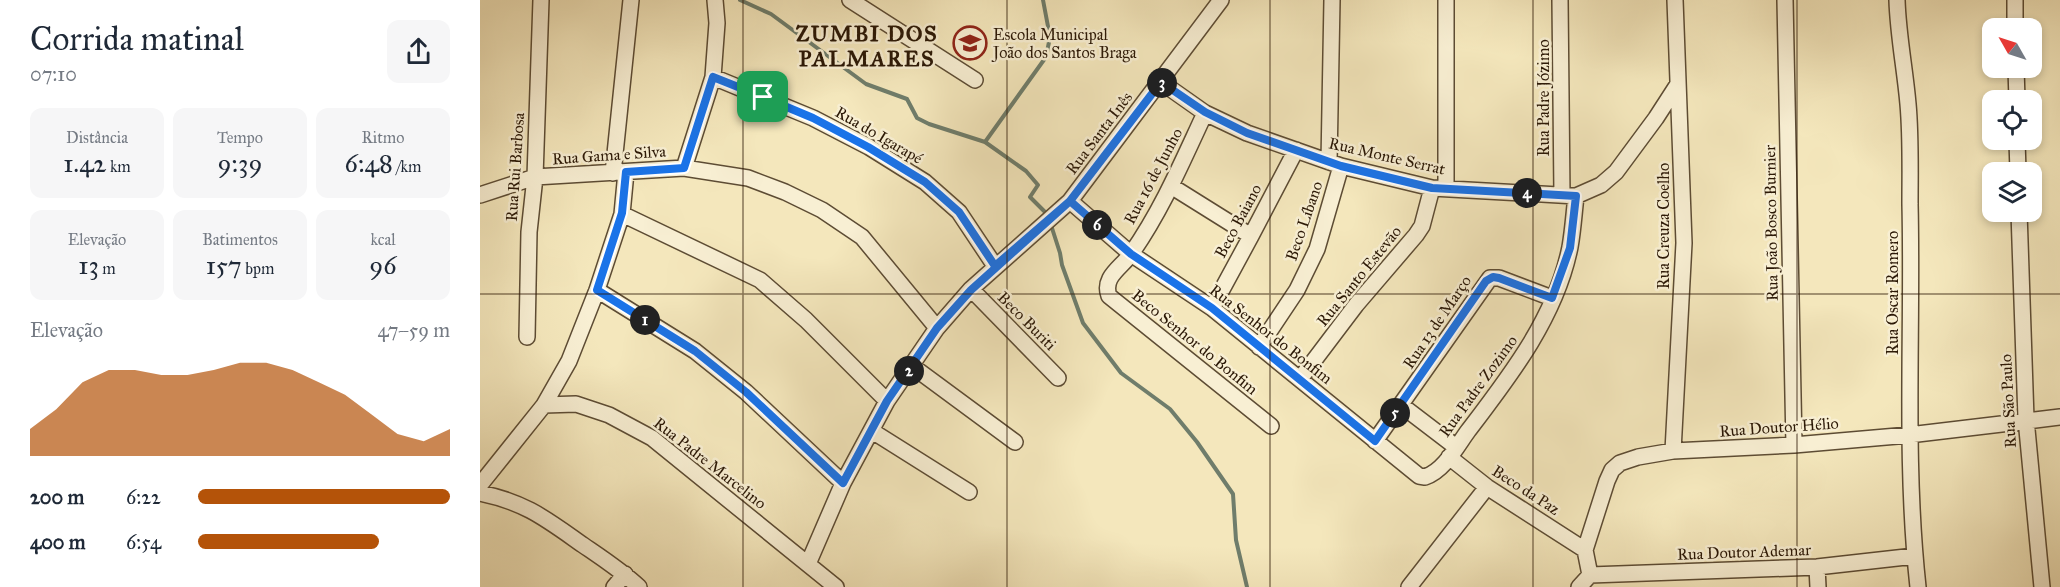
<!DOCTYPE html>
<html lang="pt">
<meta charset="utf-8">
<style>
:root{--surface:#fff;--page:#f6f6f7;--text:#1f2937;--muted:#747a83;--accent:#b45309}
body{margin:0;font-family:"IM FELL Great Primer",serif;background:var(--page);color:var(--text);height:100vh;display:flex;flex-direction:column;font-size:22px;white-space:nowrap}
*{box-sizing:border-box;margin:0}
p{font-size:20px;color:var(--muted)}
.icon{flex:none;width:33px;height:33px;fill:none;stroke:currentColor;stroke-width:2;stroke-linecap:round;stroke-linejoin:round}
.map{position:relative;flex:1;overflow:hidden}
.drawer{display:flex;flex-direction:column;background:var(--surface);width:480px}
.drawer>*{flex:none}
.needle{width:39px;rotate:309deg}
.fabs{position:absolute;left:1502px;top:18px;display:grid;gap:12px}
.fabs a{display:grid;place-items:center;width:60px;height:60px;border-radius:12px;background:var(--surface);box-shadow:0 3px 9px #0003;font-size:30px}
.pin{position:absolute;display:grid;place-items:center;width:51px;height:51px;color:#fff;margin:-26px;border-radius:12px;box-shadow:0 3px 9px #0006}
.km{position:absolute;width:30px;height:30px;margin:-15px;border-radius:50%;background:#222;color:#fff;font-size:16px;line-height:30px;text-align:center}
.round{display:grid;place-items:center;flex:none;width:63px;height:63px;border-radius:12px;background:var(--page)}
.overview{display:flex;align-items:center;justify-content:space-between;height:102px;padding:0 30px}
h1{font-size:33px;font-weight:600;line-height:45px}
.stats{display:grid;grid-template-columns:repeat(3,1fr);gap:9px;height:102px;padding:6px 30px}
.stats div{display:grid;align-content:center;border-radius:12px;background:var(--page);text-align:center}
.stats b{font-size:26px;font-weight:600}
.stats small{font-size:16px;font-weight:400}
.stats p{font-size:16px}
.chart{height:168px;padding:12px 30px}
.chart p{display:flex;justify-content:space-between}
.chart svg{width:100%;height:108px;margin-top:6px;fill:var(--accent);opacity:.7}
ul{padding:0 30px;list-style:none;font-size:20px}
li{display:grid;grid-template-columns:96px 72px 1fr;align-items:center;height:45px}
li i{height:15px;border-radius:8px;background:var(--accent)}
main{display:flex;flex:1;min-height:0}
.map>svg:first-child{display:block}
</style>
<main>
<section class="drawer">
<div class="overview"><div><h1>Corrida matinal</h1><p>07:10</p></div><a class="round"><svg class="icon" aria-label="share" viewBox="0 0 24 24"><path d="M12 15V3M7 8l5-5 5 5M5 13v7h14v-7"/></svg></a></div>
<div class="stats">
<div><p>Distância</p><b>1.42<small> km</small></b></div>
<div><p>Tempo</p><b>9:39</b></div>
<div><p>Ritmo</p><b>6:48<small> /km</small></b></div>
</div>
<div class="stats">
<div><p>Elevação</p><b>13<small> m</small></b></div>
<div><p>Batimentos</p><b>157<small> bpm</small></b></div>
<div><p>kcal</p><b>96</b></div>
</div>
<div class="chart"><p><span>Elevação</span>47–59 m</p>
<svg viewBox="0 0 160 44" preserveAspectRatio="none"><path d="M0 44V33L10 25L20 14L30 9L40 9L50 11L60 11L70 9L80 6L90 6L100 9L110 14L120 19L130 27L140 35L150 38L160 33V44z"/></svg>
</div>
<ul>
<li><b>200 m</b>6:22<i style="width:100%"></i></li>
<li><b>400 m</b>6:54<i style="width:72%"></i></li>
</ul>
</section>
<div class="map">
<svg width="1580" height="587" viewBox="0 0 1580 587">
<rect width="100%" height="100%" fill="#f4e7bc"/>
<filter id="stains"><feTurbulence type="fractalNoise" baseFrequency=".00333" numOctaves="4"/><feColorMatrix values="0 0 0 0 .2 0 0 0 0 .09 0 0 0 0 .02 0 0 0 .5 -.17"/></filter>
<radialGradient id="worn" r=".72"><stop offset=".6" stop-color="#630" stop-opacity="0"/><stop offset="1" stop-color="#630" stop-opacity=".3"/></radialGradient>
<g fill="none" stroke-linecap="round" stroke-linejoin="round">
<path stroke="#6f7d6b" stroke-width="4" d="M260,0L291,14L386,84L427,99L437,118L449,124L505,142L546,171L558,185L550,197L568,215
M505,142L566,57L570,37L563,0
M571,225L580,253L582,265L603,323L641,373L690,409L717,442L753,494L756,540L767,587"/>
<g stroke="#5d4c34" stroke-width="18">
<path id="street" d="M370,0L495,80
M1080,0L1082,195
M1305,0L1314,445
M1417,0C1418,35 1425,69 1428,104C1431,137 1430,171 1430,204C1433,332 1424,459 1438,587
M1535,0V28
M1536,68L1537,100
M233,77L333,118L389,147L445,182L479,212L515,266
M681,82L725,113L767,133L861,166L952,188L1096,196L1121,185L1136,172L1176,118L1198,84
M725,113C703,160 682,210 651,254C641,268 622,277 629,296L791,426
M1537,140L1538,172
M849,162L852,0
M204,168L233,77L237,23L235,0
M133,173L151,0
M691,186L771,236
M966,189V0
M0,195L55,177L204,168L268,178L305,192L342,210L382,237L457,328
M590,201L651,254L732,308L939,476L945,477C964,471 977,446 988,431C1030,376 1076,317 1090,247C1093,230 1094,213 1096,196
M1539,212L1546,419L1562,587
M142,214L280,280L326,320L407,401
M491,289L578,378
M117,290L215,351L266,392L363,483
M732,308L771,236L816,150
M47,337L49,232L55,177L61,0
M779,347L817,290L837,249L861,166
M432,366L535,442
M820,379L876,305L936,235L942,226L952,188
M64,405L96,404L129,415L172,438L356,587
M921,405L976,447
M392,431L489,492
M895,441L1010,278H1019L1072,298
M1193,451L1204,243L1195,0
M969,457L1007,487L1105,550
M0,485L64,405L89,361L117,290L142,214L146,172
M0,493C45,502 66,519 103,545C122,558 142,571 159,587
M328,564L363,483L407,401L457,328L491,289L590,201L741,0
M1337,567L1338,587
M1110,575L1105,550L1127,481L1132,470L1140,463L1158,457L1193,451L1314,445L1429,435L1580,417
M134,587L145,574
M929,587L1007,487
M1099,587L1110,575L1337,567L1435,556"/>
</g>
<use href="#street" stroke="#f8efd3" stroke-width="15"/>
</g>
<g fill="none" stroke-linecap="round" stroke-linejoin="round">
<g stroke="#fff" stroke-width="12">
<path id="route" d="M283,97L233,77L204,168L146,172L142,213L117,290L215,351L266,392L363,483L407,401L457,328L491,290L590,201L681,82L725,112L767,133L861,166L952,188L1096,196L1090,248L1072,298L1019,278L1013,277L1006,281L895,441L732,308L651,254L590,201L515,266L479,212L445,182L388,147L333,118L283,97"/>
</g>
<use href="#route" stroke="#1a73e8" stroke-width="8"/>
</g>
<path fill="none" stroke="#2b1806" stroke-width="1.5" stroke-opacity="0.55" d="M263,0V587M527,0V587M790,0V587M1053,0V587M1317,0V587M0,294H1580"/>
<defs>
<g id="school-ring" transform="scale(1.725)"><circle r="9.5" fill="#f8efd3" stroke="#8f2418" stroke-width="1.5"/><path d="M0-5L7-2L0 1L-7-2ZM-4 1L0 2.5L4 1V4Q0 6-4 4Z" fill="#8f2418"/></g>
</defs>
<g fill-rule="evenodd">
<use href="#school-ring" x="490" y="43"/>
</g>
<g text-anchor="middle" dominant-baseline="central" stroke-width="5" stroke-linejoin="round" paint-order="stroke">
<g font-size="16" fill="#2b1806" stroke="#f8efd3" text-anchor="start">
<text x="513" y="34">Escola Municipal<tspan x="513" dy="18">João dos Santos Braga</tspan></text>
</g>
<g font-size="16" fill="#2b1806" stroke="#f8efd3">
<text transform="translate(1063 98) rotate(-90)">Rua Padre Józimo</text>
<text transform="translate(619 133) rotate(-53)">Rua Santa Inês</text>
<text transform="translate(399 135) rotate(30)">Rua do Igarapé</text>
<text transform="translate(129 155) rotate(-4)">Rua Gama e Silva</text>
<text transform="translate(907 156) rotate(13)">Rua Monte Serrat</text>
<text transform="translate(35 167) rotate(-86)">Rua Rui Barbosa</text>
<text transform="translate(673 176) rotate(-62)">Rua 16 de Junho</text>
<text transform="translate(758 221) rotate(-62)">Beco Baiano</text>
<text transform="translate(824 221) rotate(-71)">Beco Líbano</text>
<text transform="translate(1291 223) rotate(-91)">Rua João Bosco Burnier</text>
<text transform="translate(1183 226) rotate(-90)">Rua Creuza Coelho</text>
<text transform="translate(879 276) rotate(-51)">Rua Santo Estevão</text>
<text transform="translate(1412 293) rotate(-90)">Rua Oscar Romero</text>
<text transform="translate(547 321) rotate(45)">Beco Buriti</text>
<text transform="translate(957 322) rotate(-56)">Rua 13 de Março</text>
<text transform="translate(791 334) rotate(38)">Rua Senhor do Bonfim</text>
<text transform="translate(715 342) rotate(39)">Beco Senhor do Bonfim</text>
<text transform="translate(998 386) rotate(-54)">Rua Padre Zozimo</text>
<text transform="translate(1528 401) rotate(-93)">Rua São Paulo</text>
<text transform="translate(1299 427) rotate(-4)">Rua Doutor Hélio</text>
<text transform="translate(230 463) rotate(38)">Rua Padre Marcelino</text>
<text transform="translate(1046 490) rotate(33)">Beco da Paz</text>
<text transform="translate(1264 552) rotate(-2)">Rua Doutor Ademar</text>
</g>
<g font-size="22" font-weight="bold" letter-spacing="1.5" fill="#2b1806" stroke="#f8efd3">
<text x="387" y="33">ZUMBI DOS<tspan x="387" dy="25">PALMARES</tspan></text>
</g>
</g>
<rect width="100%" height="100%" filter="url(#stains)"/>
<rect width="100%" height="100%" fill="url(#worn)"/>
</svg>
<div class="fabs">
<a><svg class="needle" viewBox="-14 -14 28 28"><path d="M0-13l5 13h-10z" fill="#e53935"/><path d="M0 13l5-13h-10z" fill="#747a83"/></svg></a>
<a><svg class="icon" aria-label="locate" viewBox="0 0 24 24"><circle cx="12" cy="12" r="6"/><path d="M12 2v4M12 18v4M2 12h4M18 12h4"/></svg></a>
<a><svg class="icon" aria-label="layers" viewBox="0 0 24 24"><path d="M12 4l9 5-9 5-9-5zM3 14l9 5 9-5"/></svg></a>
</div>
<div class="pin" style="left:283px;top:97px;background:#1e9e55"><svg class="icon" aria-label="arrive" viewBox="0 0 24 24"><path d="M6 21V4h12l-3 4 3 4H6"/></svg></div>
<b class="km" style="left:165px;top:320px">1</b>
<b class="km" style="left:429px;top:371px">2</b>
<b class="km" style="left:682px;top:83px">3</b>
<b class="km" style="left:1047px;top:193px">4</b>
<b class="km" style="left:915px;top:413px">5</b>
<b class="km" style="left:617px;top:225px">6</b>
</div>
</main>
